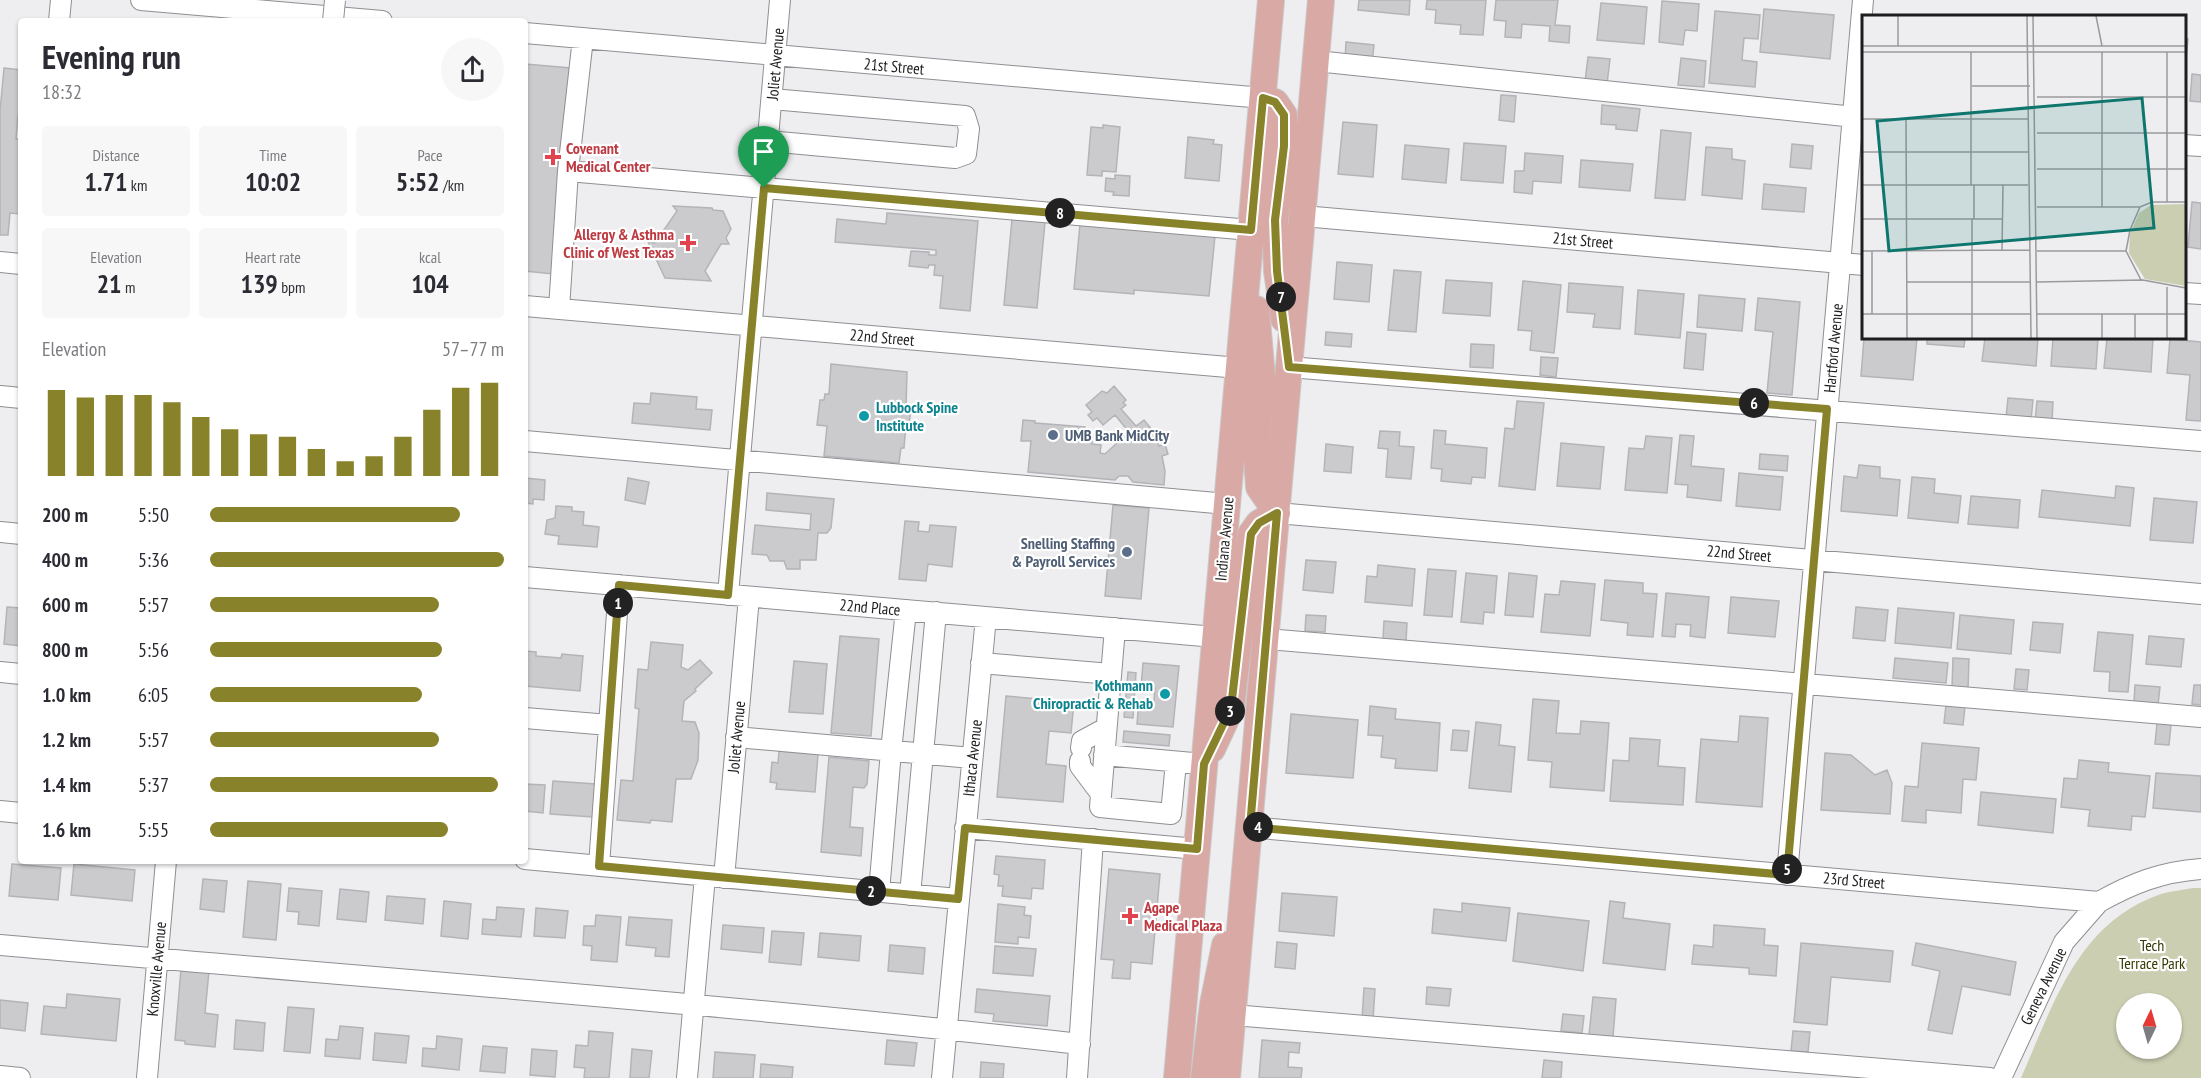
<!DOCTYPE html>
<meta charset="utf-8">
<style>
:root{--surface:#fff;--page:#f7f7f7;--text:#2b2b33;--muted:#7c7c81;--accent:#88822a}
body{margin:0;font-family:"PT Sans Narrow",sans-serif;background:var(--page);color:var(--text);height:100vh;display:flex;flex-direction:column;font-size:22px;white-space:nowrap}
*{box-sizing:border-box;margin:0}
p{font-size:20px;color:var(--muted)}
.icon{flex:none;width:33px;height:33px;fill:none;stroke:currentColor;stroke-width:2;stroke-linecap:round;stroke-linejoin:round}
.map{position:relative;flex:1;overflow:hidden}
.drawer{position:absolute;left:18px;top:18px;width:510px;height:846px;display:flex;flex-direction:column;background:var(--surface);border-radius:6px;box-shadow:0 2px 4px #0004}
.drawer>*{flex:none}
.needle{width:39px;rotate:5deg}
.tools{position:absolute;left:2116px;top:993px;display:grid;gap:12px}
.tools a{display:grid;place-items:center;width:66px;height:66px;border-radius:50%;background:var(--surface);box-shadow:0 2px 4px #0004;font-size:30px}
.pin{position:absolute;display:grid;place-items:center;width:51px;height:51px;color:#fff;margin:-62px -26px;border-radius:50% 50% 50% 0;rotate:-45deg;box-shadow:0 0 6px #0007}
.pin .icon{rotate:45deg}
.km{position:absolute;width:30px;height:30px;margin:-15px;border-radius:50%;background:#222;color:#fff;font-size:16px;line-height:30px;text-align:center}
.round{display:grid;place-items:center;flex:none;width:63px;height:63px;border-radius:32px;background:var(--page)}
.headline{display:flex;align-items:center;justify-content:space-between;height:102px;padding:0 24px}
h1{font-size:33px;font-weight:700;line-height:45px}
.stats{display:grid;grid-template-columns:repeat(3,1fr);gap:9px;height:102px;padding:6px 24px}
.stats div{display:grid;align-content:center;border-radius:6px;background:var(--page);text-align:center}
.stats b{font-size:26px;font-weight:700}
.stats small{font-size:16px;font-weight:400}
.stats p{font-size:16px}
.chart{height:168px;padding:12px 24px}
.chart p{display:flex;justify-content:space-between}
.chart svg{width:100%;height:108px;margin-top:6px;stroke:var(--accent);stroke-width:6}
ul{padding:0 24px;list-style:none;font-size:20px}
li{display:grid;grid-template-columns:96px 72px 1fr;align-items:center;height:45px}
li i{height:15px;border-radius:8px;background:var(--accent)}
.map>svg:first-child{display:block}
</style>
<div class="map">
<svg width="2201" height="1078" viewBox="0 0 2201 1078">
<rect width="100%" height="100%" fill="#eeeef1"/>
<path fill="#cbceb1" fill-rule="evenodd" d="M2193,888H2201V1078H2021C2053,1005 2078,922 2161,894C2171,891 2183,890 2193,888ZM2127,1004H2172V1048H2127Z"/>
<path fill="#cbcbce" stroke="#b4b4b8" stroke-width="1.5" d="M1359,0H1410L1409,15L1358,10Z
M1427,0H1486L1483,35L1460,34L1461,25L1435,23L1436,10L1426,9Z
M1496,0H1558L1555,25L1570,26L1569,43L1549,41L1550,26L1522,24L1521,38L1505,37L1506,21L1494,20Z
M1662,1L1699,4L1697,31L1685,30L1683,45L1659,42Z
M1601,3L1647,7L1644,44L1597,40Z
M1764,9L1834,15L1830,59L1760,52Z
M1715,11L1760,15L1758,39L1744,38L1742,60L1757,62L1755,87L1709,83Z
M2184,39H2188L2184,76Z
M1346,42L1374,45L1372,63L1345,60Z
M1588,57L1610,59L1607,84L1585,82Z
M1681,58L1706,61L1704,87L1678,85Z
M525,64L571,68L553,274L525,271Z
M4,68L21,70V115H18L16,139H21V214L10,213L8,235H0V111Z
M2192,74L2201,75V102L2190,101Z
M1501,95L1516,96L1514,122L1499,120Z
M1602,105L1640,109L1637,131L1616,129V125L1601,124Z
M1343,122L1377,125L1373,177L1338,174Z
M1103,125L1120,127L1116,172L1102,171V176L1087,175L1091,127L1103,128Z
M1661,130L1691,133L1685,200L1655,198Z
M1188,137L1214,140L1213,144L1222,145L1219,181L1185,178Z
M1464,143L1506,146L1503,183L1461,180Z
M1792,144L1813,146L1811,169L1790,167Z
M1405,145L1449,149L1446,183L1402,179Z
M1706,147L1732,149V159L1745,161L1742,199L1702,195Z
M1525,153L1563,156L1561,183L1533,181L1532,194L1514,192L1515,171H1524Z
M1581,160L1633,164L1630,191L1579,187Z
M1115,175L1130,176L1129,196L1113,195L1114,192L1105,191L1106,178L1115,179Z
M1764,184L1806,188L1804,212L1762,209Z
M2192,202L2201,203V249L2188,247Z
M673,206L712,208L713,210L723,211L731,229L726,238L729,244H721L705,271L711,281L665,278L648,242L655,243L677,211Z
M887,213L978,221L970,311L940,308L943,276L934,275L935,265H929L928,268L909,266L911,251L929,252V255H936V250L835,242L837,219L886,224Z
M1012,219L1045,222L1037,308L1004,305Z
M1080,224L1215,236L1209,296L1134,290V294L1074,289Z
M1337,262L1372,265L1369,302L1334,299Z
M1394,270L1421,272L1416,332L1388,330Z
M1446,280L1492,283L1490,316L1443,313Z
M1523,281L1561,285L1554,353L1530,350L1532,331L1518,330Z
M1569,283L1623,287L1620,329L1593,327L1595,314L1567,312Z
M1638,290L1684,294L1680,338L1635,334Z
M1699,295L1745,299L1742,331L1697,327Z
M1758,298L1800,302L1792,395L1767,393L1773,332L1755,330Z
M1326,332L1352,334L1351,347L1325,345Z
M1687,332L1706,334L1703,370L1684,368Z
M1864,338H1917L1913,380L1861,376Z
M1927,338H1965L1964,347L1927,344Z
M1985,338H2038L2036,366L1982,361Z
M2053,338H2098L2096,369L2051,366Z
M2107,338H2153L2151,372L2104,368Z
M2170,339L2201,342V421L2186,420L2190,375L2167,373Z
M1471,344L1494,345L1493,368L1470,367Z
M1541,357L1558,358L1556,377L1540,375Z
M831,364L907,372L906,408L911,409L909,424H906L904,448H901L899,463L824,456L827,426L817,425L820,400H824L825,394H829Z
M1114,386L1126,400L1123,403L1126,405L1121,409L1136,426L1144,420L1153,431L1159,446L1165,444L1168,454L1162,456L1165,471L1164,485L1133,482L1128,476H1119L1115,480L1028,472L1031,441H1021L1023,420L1035,421V423L1085,427L1084,436H1093L1092,444L1101,445L1100,453L1105,454L1129,432L1115,415L1103,425L1097,418L1093,421L1088,415L1092,412L1086,405L1102,391L1107,393Z
M651,393L697,397L696,409L712,410L710,430L632,423L634,403L650,404Z
M2008,398L2033,400L2031,420L2006,418Z
M1517,401L1544,403L1535,490L1499,486L1505,428L1514,429Z
M2037,401L2053,402L2052,422L2035,421Z
M1434,430L1446,431L1445,444L1487,448L1485,478L1472,477L1471,484L1441,481L1442,469L1431,468Z
M1380,431L1400,432L1399,446L1414,447L1411,479L1386,477L1388,449L1378,448Z
M1680,435L1694,436L1691,466L1724,469L1721,501L1687,497L1688,485L1675,484Z
M1646,436L1672,438L1667,493L1625,490L1629,448L1644,449Z
M1561,443L1604,447L1600,489L1557,486Z
M1326,444L1353,447L1351,473L1324,471Z
M1760,454L1788,456L1787,471L1759,469Z
M1859,465L1880,467V478L1900,480L1897,516L1841,511L1844,476L1857,478Z
M1739,473L1783,477L1780,510L1736,506Z
M1912,477L1935,479L1934,493L1961,496L1958,523L1908,518Z
M525,478L545,480L544,500L533,499V504L525,503Z
M628,478L649,482L645,504L625,500Z
M2116,486L2134,488L2130,526L2039,517L2042,490L2115,498Z
M767,493L834,499L831,528L827,533H818L816,560H800V569H787L784,561H770L767,555L752,554L755,525L810,530L811,514L766,510Z
M1971,496L2020,500L2018,528L1968,524Z
M2154,498L2197,502L2193,543L2150,540Z
M1113,505L1149,508L1141,599L1105,596Z
M556,506L572,507V511L584,512L583,525L599,527L597,547L558,544L559,536L545,534L547,520L555,518Z
M905,521L919,522L918,531L929,532L930,525L956,527L952,567L928,564L926,581L899,579Z
M1306,560L1336,562L1333,593L1303,590Z
M1378,565L1415,569L1412,606L1365,602L1367,576L1377,577Z
M1428,569L1456,571L1452,617L1424,615Z
M1466,573L1497,576L1494,613L1484,612L1483,624L1461,622Z
M1509,573L1537,576L1533,617L1505,615Z
M1605,580L1643,583V593L1657,594L1653,637L1627,635L1628,623L1601,620Z
M1561,581L1595,584L1590,636L1541,632L1545,594L1559,595Z
M1666,593L1709,597L1705,638L1690,636L1691,625L1676,624L1675,637L1662,636Z
M1731,597L1779,601L1775,637L1728,633Z
M7,607L21,608V646L4,644Z
M1856,607L1888,610L1885,641L1853,638Z
M1898,608L1954,613L1951,648L1895,643Z
M1306,615L1326,616L1325,632L1305,631Z
M1960,615L2014,620L2011,654L1957,649Z
M1384,621L1407,623L1406,641L1383,639Z
M2033,622L2063,624L2060,653L2030,650Z
M2098,632L2133,635L2128,692L2109,691L2110,672L2094,671Z
M840,636L879,639L871,736L831,733Z
M2149,636L2184,639L2181,667L2146,664Z
M651,642L683,645L681,667L688,670L700,660L712,673L695,689L696,691L684,701L682,721L695,722L699,733L698,760L691,779H676L672,822L651,820L650,823L617,820L621,780L633,781L639,709L635,708L638,669L648,670Z
M525,651L536,652V656L561,658L562,654L583,656L580,691L525,686Z
M1895,658L1948,663L1946,683L1893,678Z
M1953,658L1969,659L1968,689L1952,688Z
M794,661L827,664L823,714L789,712Z
M1143,663L1179,666L1173,727L1137,724L1139,700L1154,701L1155,688L1141,687Z
M2016,669L2029,670L2027,690L2014,689Z
M1128,672L1136,673L1133,718L1124,717Z
M2135,685L2160,687L2158,705L2134,702Z
M2194,685H2201V705L2192,704Z
M1006,696L1074,702L1071,733L1049,731L1046,764L1066,766L1063,802L997,797Z
M1533,699L1559,701L1556,733L1580,734L1581,721L1609,723L1604,791L1550,787L1552,762L1528,760Z
M1946,705L1965,707L1963,725L1944,723Z
M1370,706L1396,709L1395,719L1440,723L1437,771L1395,768L1396,759L1381,757L1383,736L1368,735Z
M1291,714L1358,720L1353,778L1286,773Z
M1740,716L1768,718L1762,807L1696,802L1701,739L1738,742Z
M1476,722L1501,725L1499,745L1515,747L1511,792L1469,788Z
M2157,723L2171,725L2169,745L2155,744Z
M1453,730L1469,731L1467,751L1451,750Z
M1124,731L1170,735L1169,746L1123,742Z
M1630,738L1660,740L1658,766L1685,768L1683,805L1610,801L1613,760L1629,761Z
M1922,743L1979,748L1976,780L1963,779L1961,813L1926,810V823L1902,821L1905,786L1918,787Z
M779,751L818,754L815,792L776,789L777,783L770,782L772,762L778,763Z
M1825,753L1851,755L1875,775L1887,770L1892,783L1890,814L1821,810Z
M829,757L869,761L867,784L864,788L853,787L850,827L863,828L861,856L821,852Z
M2079,760L2109,763L2108,772L2150,776L2145,817L2132,816L2131,830L2088,826L2090,810L2061,807L2064,778L2077,779Z
M2156,773L2201,776V812L2153,808Z
M553,781L596,784L593,817L550,814Z
M525,784L545,785L543,813L525,811Z
M1981,792L2056,799L2053,833L1978,825Z
M996,856L1045,860L1043,889L1032,888L1031,899L1002,896L1003,886H998L999,875L994,874Z
M12,864L61,868L58,900L9,896Z
M74,864L135,870L132,901L71,895Z
M1109,869L1160,874L1152,964L1131,962L1130,979L1112,978L1114,960L1101,959Z
M203,879L227,881L224,912L200,909Z
M248,881L281,884L276,940L243,937Z
M289,888L322,891L319,926L298,924L299,912L287,911Z
M340,889L369,892L366,922L337,919Z
M1282,893L1337,897L1334,936L1279,931Z
M387,896L425,899L423,924L385,920Z
M444,901L471,904L468,939L441,936Z
M1610,901L1625,903L1623,918L1670,924L1665,970L1603,963Z
M1462,903L1510,908L1506,941L1432,933L1434,909L1462,912Z
M998,904L1025,907L1024,915L1031,916L1029,938L1018,937V944L995,942Z
M497,907L524,909L521,937L482,934L483,919L496,920Z
M536,908L568,911L565,938L534,936Z
M1518,913L1589,921L1583,971L1513,961Z
M596,915L621,917L617,962L591,960L592,946L583,945L584,926H595Z
M629,917L672,920L669,957L655,956L656,948L626,945Z
M723,925L764,928L762,953L721,949Z
M1714,925L1765,929L1764,945L1778,946L1776,976L1749,974V968L1692,964L1694,945L1713,947Z
M772,931L804,933L801,965L769,962Z
M820,933L861,936L859,961L818,957Z
M1277,942L1297,944L1295,969L1275,967Z
M1801,943L1893,951L1890,982L1831,977L1827,1025L1794,1022Z
M1916,943L2016,962L2010,995L1962,986L1952,1034L1928,1030L1940,971L1912,965Z
M890,945L925,948L923,974L888,971Z
M995,946L1036,949L1033,976L993,973Z
M181,969L209,971L205,1013L218,1015L215,1047L185,1044V1041L175,1040Z
M1427,987L1451,989L1449,1006L1426,1004Z
M1364,988L1375,989L1373,1020L1362,1019Z
M977,989L1050,996L1047,1026L993,1021L994,1014L975,1012Z
M67,994L120,999L116,1041L41,1034L44,1006L66,1008Z
M1593,997L1616,999L1613,1037L1589,1035Z
M0,1000L28,1003L25,1031L0,1028Z
M288,1007L314,1009L310,1053L284,1051Z
M1563,1014L1584,1016L1582,1033L1561,1031Z
M236,1020L265,1023L263,1051L234,1049Z
M340,1026L363,1028L360,1059L325,1056L326,1039L338,1040Z
M589,1031L613,1033L609,1078H584L585,1068L574,1067L576,1045L588,1046Z
M1793,1031L1810,1032L1808,1052L1791,1051Z
M375,1033L409,1036L406,1063L373,1060Z
M437,1036L462,1039L459,1070L422,1066L423,1048L436,1049Z
M887,1040L917,1043L914,1066L885,1064Z
M1262,1040L1300,1043L1299,1053L1289,1052L1288,1067L1302,1068L1301,1078H1259Z
M483,1046L507,1048L505,1073L480,1071Z
M532,1049L557,1051L555,1077L530,1075Z
M632,1049L652,1051L649,1078H630Z
M715,1052L755,1055L753,1078H713Z
M1544,1060L1562,1062L1561,1078H1542Z
M981,1062L1004,1064L1003,1078H980Z
M761,1064L793,1067L792,1078H760Z"/>
<g fill="none" stroke-linecap="round" stroke-linejoin="round">
<g stroke="#8f8f93" stroke-width="22">
<path id="minor" d="M141,0L382,21
M59,21L61,0
M525,33L1263,98
M1316,61L1864,118
M768,141L955,158L966,154L969,129L965,116L772,99
M2184,145L2201,146
M568,171L1251,230
M1303,216L1864,265
M0,262L21,264
M2184,293L2201,294
M525,306L1239,368
M559,309L568,171L583,38
M1289,367L2201,441
M0,396L21,398
M525,441L1227,504
M1277,513L2201,594
M0,532L21,534
M525,577L1215,637
M728,595L780,0
M1115,628L1100,807L1171,814L1176,762
M1266,639L2201,717
M981,663L1111,674
M0,672L21,674
M525,718L609,725
M736,737L972,758
M1081,748L1082,741L1106,728
M1104,755L1204,764
M1080,761V766L1101,794
M0,811L21,813
M1249,827L2099,902C2133,883 2161,872 2201,869
M965,828L1197,849
M525,859L958,899
M599,866L619,585
M1787,875L1863,0
M724,878L749,597
M879,892L891,751L906,610
M910,895L936,612
M0,945C360,977 721,1003 1080,1044
M1233,1015L1990,1078
M0,1076L20,1078
M147,1078L166,861
M687,1078L705,876
M942,1078L986,617
M1077,1078L1093,839
M2001,1078L2064,942L2099,902"/>
</g>
<g stroke="#c9c9c9" stroke-width="28">
<path id="major" d="M1263,98L1275,102L1284,115V146L1275,220L1277,271L1284,319
M1256,309L1262,377L1256,444L1259,487L1277,513
M1212,749L1231,708L1251,534L1259,523L1277,513
M1177,1078L1271,0
M1204,1078L1213,1004L1225,945
M1227,1078L1321,0"/>
</g>
<use href="#minor" stroke="#fff" stroke-width="20"/>
<use href="#major" stroke="#d9a9a5" stroke-width="26"/>
<g stroke="#8f8f93" stroke-width="22" stroke-linecap="butt">
<path id="minor-bridge" d="M333,21L335,0"/>
</g>
<use href="#minor-bridge" stroke="#fff" stroke-width="20"/>
</g>
<g fill="none" stroke-linecap="round" stroke-linejoin="round">
<g stroke="#fff" stroke-width="12">
<path id="route" d="M1263,98L1275,102L1284,115V146L1275,220L1277,271L1289,367L1827,409L1787,875L1250,827L1277,513L1259,523L1251,534L1231,708L1204,764L1197,849L965,828L958,899L599,866L619,585L728,595L764,188L1251,230Z"/>
</g>
<use href="#route" stroke="#88822a" stroke-width="8"/>
</g>
<g fill="#e0444e" stroke="#fff" stroke-width="2">
<path d="M550 148h6v6h6v6h-6v6h-6v-6h-6v-6h6z"/>
<path d="M685 234h6v6h6v6h-6v6h-6v-6h-6v-6h6z"/>
<path d="M1127 907h6v6h6v6h-6v6h-6v-6h-6v-6h6z"/>
</g>
<g fill="#0f9aa8" stroke="#fff" stroke-width="2">
<circle cx="864" cy="416" r="6"/>
<circle cx="1165" cy="694" r="6"/>
</g>
<g fill="#5c6f8a" stroke="#fff" stroke-width="2">
<circle cx="1053" cy="435" r="6"/>
<circle cx="1127" cy="552" r="6"/>
</g>
<g text-anchor="middle" dominant-baseline="central" stroke-width="4.5" stroke-linejoin="round" paint-order="stroke">
<g font-size="16" fill="#1d1d1e" stroke="#fff">
<text transform="translate(775 64) rotate(-85)">Joliet Avenue</text>
<text transform="translate(894 66) rotate(5)">21st Street</text>
<text transform="translate(1583 240) rotate(5)">21st Street</text>
<text transform="translate(882 337) rotate(5)">22nd Street</text>
<text transform="translate(1833 348) rotate(-85)">Hartford Avenue</text>
<text transform="translate(1224 539) rotate(-85)">Indiana Avenue</text>
<text transform="translate(1739 553) rotate(5)">22nd Street</text>
<text transform="translate(870 607) rotate(5)">22nd Place</text>
<text transform="translate(736 737) rotate(-85)">Joliet Avenue</text>
<text transform="translate(972 758) rotate(-84)">Ithaca Avenue</text>
<text transform="translate(1854 880) rotate(5)">23rd Street</text>
<text transform="translate(156 969) rotate(-85)">Knoxville Avenue</text>
<text transform="translate(2043 986) rotate(-64)">Geneva Avenue</text>
</g>
<g font-size="16" font-weight="bold" fill="#be3a42" stroke="#fff" text-anchor="start">
<text x="566" y="148">Covenant<tspan x="566" dy="18">Medical Center</tspan></text>
<text x="674" y="234" text-anchor="end">Allergy &amp; Asthma<tspan x="674" dy="18">Clinic of West Texas</tspan></text>
<text x="1144" y="907">Agape<tspan x="1144" dy="18">Medical Plaza</tspan></text>
</g>
<g font-size="16" font-weight="bold" fill="#0d838f" stroke="#fff" text-anchor="start">
<text x="876" y="407">Lubbock Spine<tspan x="876" dy="18">Institute</tspan></text>
<text x="1153" y="685" text-anchor="end">Kothmann<tspan x="1153" dy="18">Chiropractic &amp; Rehab</tspan></text>
</g>
<g font-size="16" font-weight="bold" fill="#4e5e75" stroke="#fff" text-anchor="start">
<text x="1065" y="435">UMB Bank MidCity</text>
<text x="1115" y="543" text-anchor="end">Snelling Staffing<tspan x="1115" dy="18">&amp; Payroll Services</tspan></text>
</g>
<g font-size="16" fill="#363901" stroke="#fff">
<text x="2152" y="945">Tech<tspan x="2152" dy="18">Terrace Park</tspan></text>
</g>
</g>
<g transform="translate(1862 15)">
<rect width="324" height="324" fill="#eeeef1"/>
<path d="M324,189V271L283,264L267,238L268,219L277,198L289,190Z" fill="#cbceb1"/>
<path fill="none" stroke="#9a9a9d" stroke-width="1.5" d="M165,1L169,323M171,1L175,323M234,1L240,31M0,31H324M36,31V1M0,37H324M109,37V170M240,37V192M305,37V187M110,71H168M175,82H324M0,104H167M44,104L45,323M175,118H324M0,137H167M175,154H324M0,170H166M175,192H278L290,187H324M278,192L268,215L264,236L279,265M0,204H140M110,204V323M112,204V170M140,235L141,170M0,236L168,235M175,236H264M44,267H169M175,267L281,265L324,273M305,272V323M0,299H169M10,299V236M175,299H324M273,299V323M240,323V299"/>
<path fill="#0f766e" fill-opacity="0.15" stroke="#0f766e" stroke-width="3" d="M280,83L292,213L27,236L15,106Z"/>
<rect width="324" height="324" fill="none" stroke="#1d1d1e" stroke-width="3"/>
</g>
</svg>
<div class="tools">
<a><svg class="needle" viewBox="-14 -14 28 28"><path d="M0-13l5 13h-10z" fill="#e53935"/><path d="M0 13l5-13h-10z" fill="#7c7c81"/></svg></a>
</div>
<div class="pin" style="left:764px;top:188px;background:#1e9e55"><svg class="icon" aria-label="arrive" viewBox="0 0 24 24"><path d="M6 21V4h12l-3 4 3 4H6"/></svg></div>
<b class="km" style="left:618px;top:603px">1</b>
<b class="km" style="left:871px;top:891px">2</b>
<b class="km" style="left:1230px;top:711px">3</b>
<b class="km" style="left:1258px;top:827px">4</b>
<b class="km" style="left:1787px;top:869px">5</b>
<b class="km" style="left:1754px;top:403px">6</b>
<b class="km" style="left:1281px;top:297px">7</b>
<b class="km" style="left:1060px;top:213px">8</b>
<section class="drawer">
<div class="headline"><div><h1>Evening run</h1><p>18:32</p></div><a class="round"><svg class="icon" aria-label="share" viewBox="0 0 24 24"><path d="M12 15V3M7 8l5-5 5 5M5 13v7h14v-7"/></svg></a></div>
<div class="stats">
<div><p>Distance</p><b>1.71<small> km</small></b></div>
<div><p>Time</p><b>10:02</b></div>
<div><p>Pace</p><b>5:52<small> /km</small></b></div>
</div>
<div class="stats">
<div><p>Elevation</p><b>21<small> m</small></b></div>
<div><p>Heart rate</p><b>139<small> bpm</small></b></div>
<div><p>kcal</p><b>104</b></div>
</div>
<div class="chart"><p><span>Elevation</span>57–77 m</p>
<svg viewBox="0 0 160 44" preserveAspectRatio="none"><path d="M5 44V9M15 44V12M25 44V11M35 44V11M45 44V14M55 44V20M65 44V25M75 44V27M85 44V28M95 44V33M105 44V38M115 44V36M125 44V28M135 44V17M145 44V8M155 44V6"/></svg>
</div>
<ul>
<li><b>200 m</b>5:50<i style="width:85%"></i></li>
<li><b>400 m</b>5:36<i style="width:100%"></i></li>
<li><b>600 m</b>5:57<i style="width:78%"></i></li>
<li><b>800 m</b>5:56<i style="width:79%"></i></li>
<li><b>1.0 km</b>6:05<i style="width:72%"></i></li>
<li><b>1.2 km</b>5:57<i style="width:78%"></i></li>
<li><b>1.4 km</b>5:37<i style="width:98%"></i></li>
<li><b>1.6 km</b>5:55<i style="width:81%"></i></li>
</ul>
</section>
</div>
